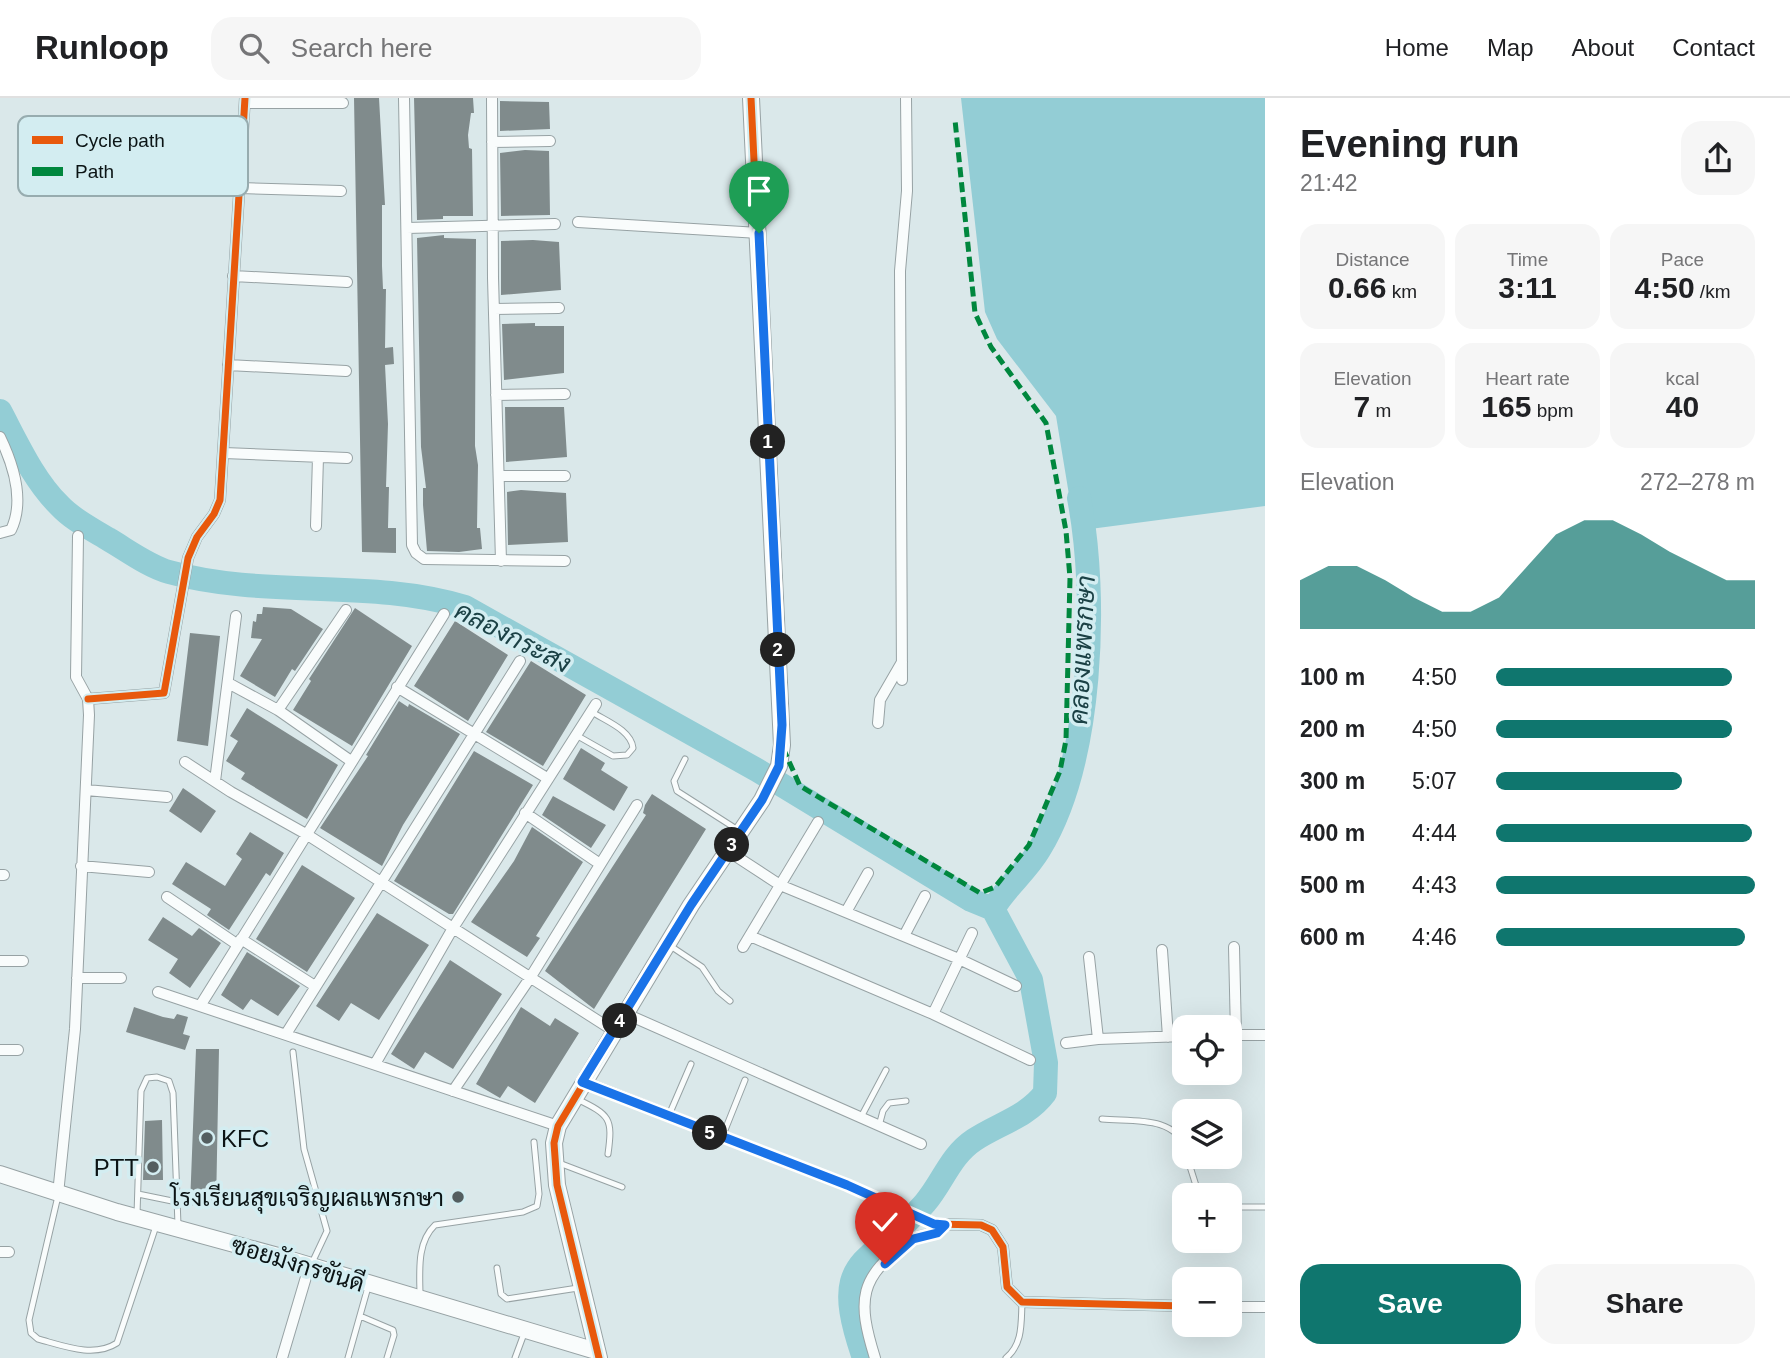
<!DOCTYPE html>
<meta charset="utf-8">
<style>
:root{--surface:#fff;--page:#f6f6f6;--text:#202124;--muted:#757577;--line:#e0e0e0;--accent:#0f766e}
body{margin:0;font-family:Helvetica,Sarabun,sans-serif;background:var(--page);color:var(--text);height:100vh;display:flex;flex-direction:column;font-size:26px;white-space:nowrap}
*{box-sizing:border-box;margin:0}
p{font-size:23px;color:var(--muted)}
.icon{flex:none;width:38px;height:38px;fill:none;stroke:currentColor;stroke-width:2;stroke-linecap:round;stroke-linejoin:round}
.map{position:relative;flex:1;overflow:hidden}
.panel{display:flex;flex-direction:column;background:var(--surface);width:525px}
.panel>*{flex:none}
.fabs{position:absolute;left:1172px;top:917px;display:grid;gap:14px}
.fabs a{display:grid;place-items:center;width:70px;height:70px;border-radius:14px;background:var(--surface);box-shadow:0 7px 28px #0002;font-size:35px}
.pin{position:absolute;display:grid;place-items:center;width:60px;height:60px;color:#fff;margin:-72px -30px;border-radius:50% 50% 50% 0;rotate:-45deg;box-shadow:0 0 7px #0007}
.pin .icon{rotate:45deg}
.km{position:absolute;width:35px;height:35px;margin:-18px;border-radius:50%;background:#222;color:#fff;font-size:19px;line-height:35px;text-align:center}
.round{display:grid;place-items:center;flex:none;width:74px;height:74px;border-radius:21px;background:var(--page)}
.head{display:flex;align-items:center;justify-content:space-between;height:119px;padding:0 35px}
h1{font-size:38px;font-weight:800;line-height:52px}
.figures{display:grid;grid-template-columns:repeat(3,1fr);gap:10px;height:119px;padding:7px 35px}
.figures div{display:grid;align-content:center;border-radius:18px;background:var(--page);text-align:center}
.figures b{font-size:30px;font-weight:800}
.figures small{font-size:19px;font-weight:400}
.figures p{font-size:19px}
.chart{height:196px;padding:14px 35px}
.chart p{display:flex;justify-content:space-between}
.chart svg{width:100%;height:126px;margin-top:7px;fill:var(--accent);opacity:.7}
.button{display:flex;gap:14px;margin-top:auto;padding:14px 35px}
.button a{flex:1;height:80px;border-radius:21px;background:var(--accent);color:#fff;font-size:28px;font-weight:800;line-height:80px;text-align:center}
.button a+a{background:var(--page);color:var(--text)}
ul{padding:0 35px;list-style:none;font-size:23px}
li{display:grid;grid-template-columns:112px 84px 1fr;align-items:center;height:52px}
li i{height:18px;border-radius:9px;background:var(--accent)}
header{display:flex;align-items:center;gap:42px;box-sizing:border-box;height:98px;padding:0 35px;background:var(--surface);border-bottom:2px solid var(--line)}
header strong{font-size:33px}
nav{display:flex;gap:38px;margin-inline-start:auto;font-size:24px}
.search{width:490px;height:63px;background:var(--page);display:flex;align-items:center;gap:18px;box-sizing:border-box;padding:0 24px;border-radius:21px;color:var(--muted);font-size:26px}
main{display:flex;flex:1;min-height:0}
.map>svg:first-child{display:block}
</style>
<header>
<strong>Runloop</strong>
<div class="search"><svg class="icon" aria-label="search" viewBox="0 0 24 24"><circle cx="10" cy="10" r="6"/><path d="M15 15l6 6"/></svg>Search here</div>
<nav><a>Home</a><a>Map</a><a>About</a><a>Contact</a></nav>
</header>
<main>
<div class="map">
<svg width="1265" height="1260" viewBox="0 0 1265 1260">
<rect width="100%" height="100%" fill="#dae8ea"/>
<path fill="#93cdd5" d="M961,0H1265V408L1075,433L1056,318L997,241L985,214Z"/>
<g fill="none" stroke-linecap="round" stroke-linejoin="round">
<path stroke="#93cdd5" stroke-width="24" d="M0,313C17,345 34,383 60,408C73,422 92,431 108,441C127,452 148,468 169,474C266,501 370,480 465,509L757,672L971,802L993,811
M864,1260C828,1156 867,1172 925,1105C943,1084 950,1058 974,1042C998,1026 1027,1019 1045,995L1046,965L1031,882L993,811C1006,789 1026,774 1039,752C1093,664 1098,499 1079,400"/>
</g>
<path fill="#808b8c" d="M354,0H379L385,107H382V168L383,191H386L385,250L393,249L394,266L385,267L388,326L386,389H389L388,430H396V455L362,454Z
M414,0H473L474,15H471L468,37L469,50L472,51L473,118H443V121L417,122Z
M500,3L549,4L550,31L500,33Z
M525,52L549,53L550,117L501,118L500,55Z
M444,137V140L476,141L475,348L478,367L477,430H480L482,451L459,454L427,453L423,407V390H426L421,349L417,140Z
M533,142L559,144L561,192L501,197V143Z
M535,225V228H564V275L504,282L502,226Z
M505,309H564L567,359L506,364Z
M521,392L566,395L568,444L508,447L507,394Z
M263,509L291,511L323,531L295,573L292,571L275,599L240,578L262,541L251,540L253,523L256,524L257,516H262Z
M355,510L412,548L352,648L293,612L311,583L309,581Z
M455,523L508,557L468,623L414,588Z
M190,535L220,538L208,648L177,643Z
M531,563L586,597L543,668L486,634Z
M399,603L408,609L409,606L460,636L403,727L382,768L320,730L368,658L366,657Z
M247,610L338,667L307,721L241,681L245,675L226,663L238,643L230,638Z
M581,650L605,665L601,672L628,689L614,713L563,681Z
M474,653L533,687L453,816H449L394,783Z
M183,690L216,713L201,735L169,713Z
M652,696L706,731L594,911L545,873L646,717L643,715L645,707Z
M553,698L606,727L591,750L542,717Z
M532,729L583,764L536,838L540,840L527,859L471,824L514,763Z
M250,734L284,755L270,778L266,775L229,832L207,817L211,811L172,786L186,764L225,788L242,761L236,756Z
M302,767L355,800L307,874L256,841Z
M377,815L429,847L379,922L351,905L339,923L316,908Z
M163,819L192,838L199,830L221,845L190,890L169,875L178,861L148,842Z
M247,854L300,888L278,918L251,901L243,912L221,897Z
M450,862L502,896L453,971L425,954L414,971L391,956Z
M134,909L163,919L174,921L177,916L188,919L183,936L190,938L185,952L126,934Z
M521,909L550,928L555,920L579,935L535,1005L508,988L500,1000L476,986Z
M196,951H219L216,1109L190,1107Z
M162,1022L163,1082H143L145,1023Z"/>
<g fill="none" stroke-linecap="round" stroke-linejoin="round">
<g stroke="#97a2a4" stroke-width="7">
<path id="lane" d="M576,637L613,658L627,657L633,650C631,632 606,623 592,614
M685,661L674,683L677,693L738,732
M669,847L702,869L718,893L730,903
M293,954L304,1051L327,1133L311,1167
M577,1001C610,1017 613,1020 608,1056
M669,1017L691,966
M860,1021L886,972
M1102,1021C1130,1024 1176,1017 1185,1051
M879,1028L883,1013L889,1005L906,1003
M723,1037L745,982
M1187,1059L1199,1097
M559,1065L622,1089
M138,1096L177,1104
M58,1098L29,1222L31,1235L38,1241C64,1248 94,1260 117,1245L156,1128
M1230,1109H1265
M137,1116L141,993L147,980L157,979L169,983L173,995L178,1127
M497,1170L501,1196L507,1201L578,1190
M420,1199C420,1175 416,1145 435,1127L523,1114L537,1108L539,1096L534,1044
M360,1218L393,1232L394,1237L387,1260
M348,1260L368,1189
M515,1260L525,1233
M1006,1260C1023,1246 1021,1225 1022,1205"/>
</g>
<g stroke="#97a2a4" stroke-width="12">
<path id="street" d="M404,0L412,447L416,455L424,461L565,463
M492,0L493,180L501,463
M245,5H343
M492,44L550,43
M240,90L341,93
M578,124L759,135
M407,130L555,126
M233,178L347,184
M494,211L559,210
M228,267L346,273
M496,297L565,296
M0,339C13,366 25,403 11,432L0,435
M224,355L347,360
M499,378H565
M316,428L318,359
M902,582L900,173L907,93L906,0
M230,586L278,612L351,663
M397,589L547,680
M88,601L164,595L188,460L197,439L214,416L220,402L245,0
M278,612L346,512
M878,625L880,602L902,564
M185,664L231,694L306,736L614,933
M215,683L236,518
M86,692L167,699
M525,715L600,766
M728,753L780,787L959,861L1016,888
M81,768L149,774
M0,777H4
M167,799L238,847
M846,814L868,775
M750,838L933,916L1030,962
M904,838L925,798
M241,841L315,888
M743,849L818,724
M1234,849L1236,936
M1162,852L1168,939
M1089,859L1098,941
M0,863H23
M77,880H121
M158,894L558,1028
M200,908L444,516
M624,915L921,1046
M933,916L972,835
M286,936L520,563
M1230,937H1265
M1066,945L1098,941L1185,938
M0,952H18
M375,966L453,830L596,606
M582,983L847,1087L934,1126L981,1127L992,1132L1003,1149L1007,1189L1022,1204L1185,1208
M453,993L530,880L637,707
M58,1096L75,931L89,617L88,601L76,579L78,438
M0,1154H9
M1230,1209H1265
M282,1260L309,1169
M875,1260C857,1202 858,1179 911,1142C923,1134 936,1139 945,1127"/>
</g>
<g stroke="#97a2a4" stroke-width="18">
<path id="secondary" d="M0,1076L117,1114L278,1158L596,1253
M599,1260L557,1087L554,1045L558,1028L691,807L762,702L779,668L782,647L751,0"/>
</g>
<use href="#lane" stroke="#f9fcfc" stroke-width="5"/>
<use href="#street" stroke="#f9fcfc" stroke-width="10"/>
<use href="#secondary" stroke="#f9fcfc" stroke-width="16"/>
<path stroke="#00873e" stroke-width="5" stroke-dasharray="10 5" stroke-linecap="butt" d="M783,650L800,688L980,795L995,789L1029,747L1060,673L1066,642L1070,480L1066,433L1046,325L991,249L975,215L955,22"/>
<g stroke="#d3edf1" stroke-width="11">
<path id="cycleway" d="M88,601L164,595L188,460L197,439L214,416L220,402L245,0
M582,983L847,1087L934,1126L981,1127L992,1132L1003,1149L1007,1189L1022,1204L1185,1208
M599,1260L557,1087L554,1045L558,1028L691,807L762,702L779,668L782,647L751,0"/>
</g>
<use href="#cycleway" stroke="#e8590c" stroke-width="7"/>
</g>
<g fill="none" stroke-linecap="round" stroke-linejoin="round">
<g stroke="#fff" stroke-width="14">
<path id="route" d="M759,135L782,627L779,668L762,702L691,807L582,984L847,1087L934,1126L945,1127L937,1135L913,1141L885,1166"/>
</g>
<use href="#route" stroke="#1a73e8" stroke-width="9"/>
</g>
<g fill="#535e60" stroke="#d3edf1" stroke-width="2.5">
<circle cx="207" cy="1040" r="7"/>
<circle cx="153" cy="1069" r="7"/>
<circle cx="458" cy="1099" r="7"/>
</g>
<g text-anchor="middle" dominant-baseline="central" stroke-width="7" stroke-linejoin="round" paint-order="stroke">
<g font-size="24" fill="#0b1415" stroke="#d3edf1" text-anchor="end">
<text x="221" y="1040" text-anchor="start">KFC</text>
<text x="139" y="1069">PTT</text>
<text x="444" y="1099">โรงเรียนสุขเจริญผลแพรกษา</text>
</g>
<g font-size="24" fill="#0b1415" stroke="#d3edf1">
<text transform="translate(298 1166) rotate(17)">ซอยมังกรขันดี</text>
</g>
<g font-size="26" font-style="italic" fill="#1b4145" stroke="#d3edf1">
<text transform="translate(513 539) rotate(27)">คลองกระสง</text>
<text transform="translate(1082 552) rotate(-87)">คลองแพรกษา</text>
</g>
</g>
<rect x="18" y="18" width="230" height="80" rx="10" fill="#d3edf1" stroke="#97acaf" stroke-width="2"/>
<rect x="32" y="38" width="31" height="8" fill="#e8590c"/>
<rect x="32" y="69" width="31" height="9" fill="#00873e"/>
<g font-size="19" fill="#0b1415">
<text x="75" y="49">Cycle path</text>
<text x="75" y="80">Path</text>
</g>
</svg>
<div class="fabs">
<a><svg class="icon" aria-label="locate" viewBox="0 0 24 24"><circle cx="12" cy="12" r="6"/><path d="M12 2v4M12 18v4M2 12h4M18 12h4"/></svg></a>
<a><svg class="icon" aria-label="layers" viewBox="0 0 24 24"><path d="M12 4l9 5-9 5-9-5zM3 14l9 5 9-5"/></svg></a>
<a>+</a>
<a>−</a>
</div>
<div class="pin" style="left:759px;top:135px;background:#1e9e55"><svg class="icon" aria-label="arrive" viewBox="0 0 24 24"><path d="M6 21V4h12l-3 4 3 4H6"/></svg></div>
<div class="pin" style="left:885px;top:1166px;background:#d93025"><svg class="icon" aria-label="check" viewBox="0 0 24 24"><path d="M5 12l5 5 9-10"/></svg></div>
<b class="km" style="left:768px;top:344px">1</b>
<b class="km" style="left:778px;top:552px">2</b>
<b class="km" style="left:732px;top:747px">3</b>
<b class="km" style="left:620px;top:923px">4</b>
<b class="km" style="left:710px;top:1035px">5</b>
</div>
<section class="panel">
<div class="head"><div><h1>Evening run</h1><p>21:42</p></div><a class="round"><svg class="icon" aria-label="share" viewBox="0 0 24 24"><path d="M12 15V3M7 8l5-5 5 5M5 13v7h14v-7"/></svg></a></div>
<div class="figures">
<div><p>Distance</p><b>0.66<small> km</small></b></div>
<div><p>Time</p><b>3:11</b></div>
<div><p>Pace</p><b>4:50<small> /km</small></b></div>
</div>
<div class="figures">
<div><p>Elevation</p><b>7<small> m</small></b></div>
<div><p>Heart rate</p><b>165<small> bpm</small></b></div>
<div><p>kcal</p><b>40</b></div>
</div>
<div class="chart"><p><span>Elevation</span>272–278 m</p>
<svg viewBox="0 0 160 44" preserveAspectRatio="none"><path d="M0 44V27L10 22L20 22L30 27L40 33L50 38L60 38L70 33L80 22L90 11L100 6L110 6L120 11L130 17L140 22L150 27L160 27V44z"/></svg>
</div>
<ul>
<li><b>100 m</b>4:50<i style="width:91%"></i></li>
<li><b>200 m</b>4:50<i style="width:91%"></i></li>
<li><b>300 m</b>5:07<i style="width:72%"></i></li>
<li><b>400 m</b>4:44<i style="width:99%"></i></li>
<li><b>500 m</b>4:43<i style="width:100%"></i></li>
<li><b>600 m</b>4:46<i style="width:96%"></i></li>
</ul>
<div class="button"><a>Save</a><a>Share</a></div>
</section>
</main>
